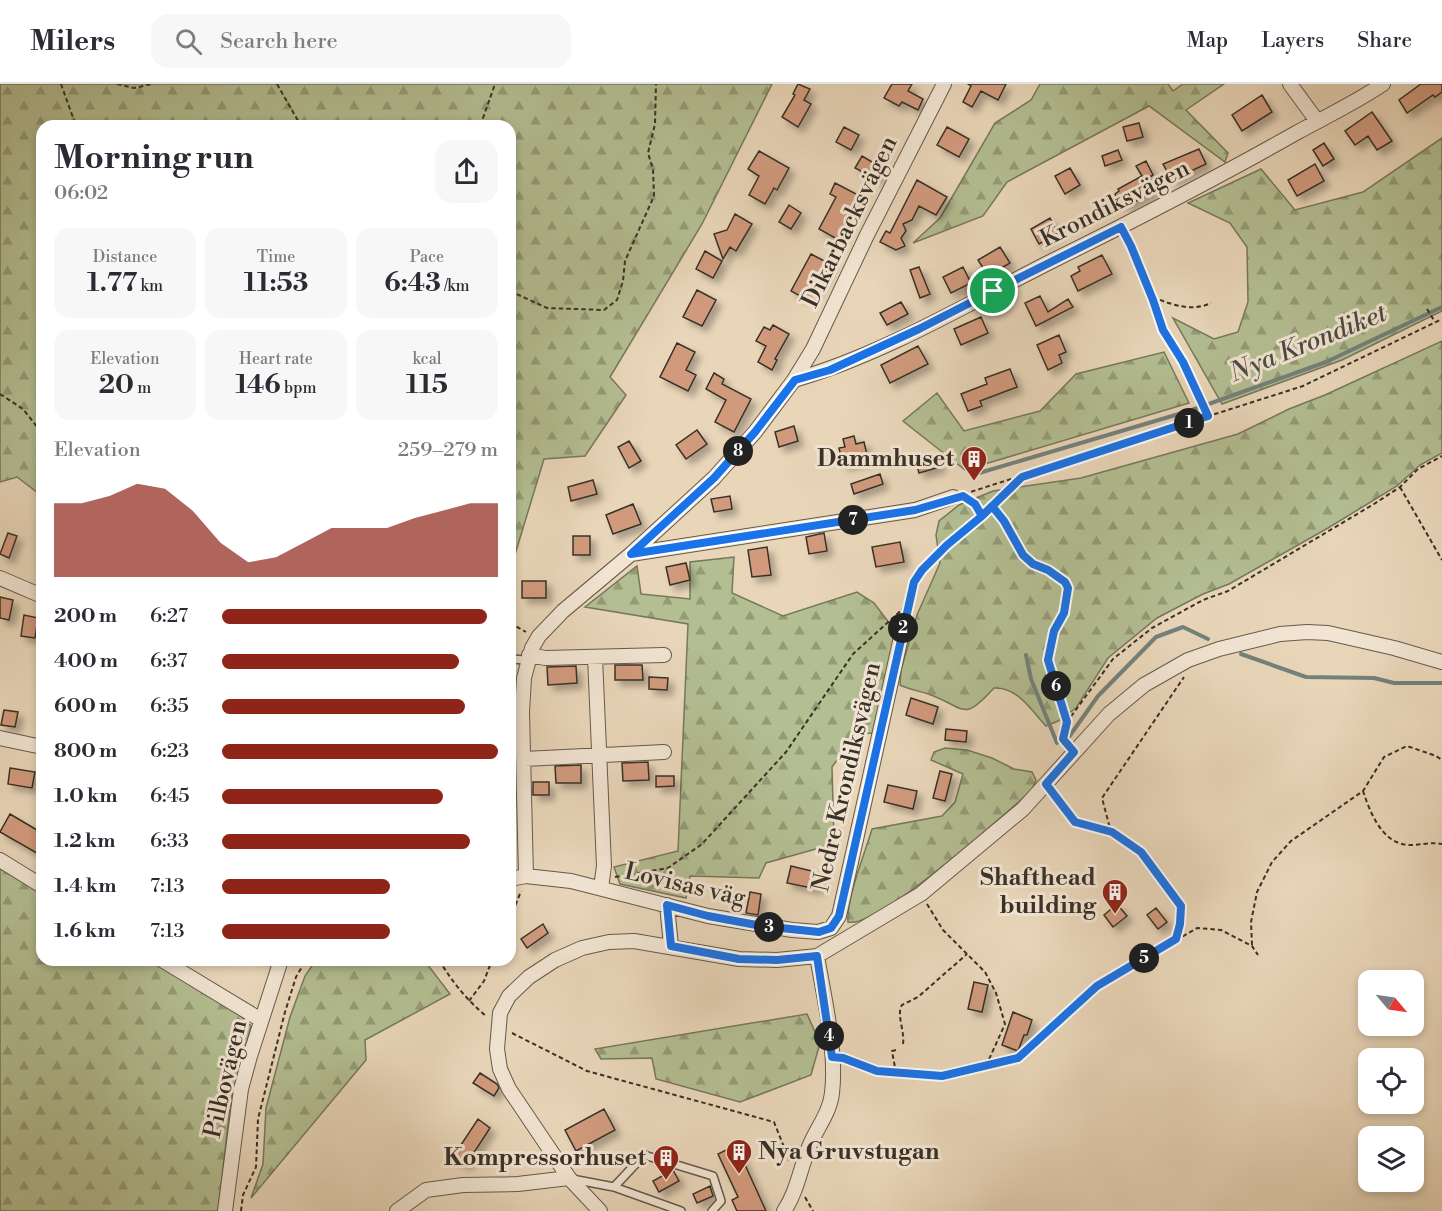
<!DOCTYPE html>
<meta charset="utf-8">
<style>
:root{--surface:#fff;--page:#f7f7f7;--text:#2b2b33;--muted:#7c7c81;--line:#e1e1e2;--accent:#8f2418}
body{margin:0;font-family:"Libre Bodoni",serif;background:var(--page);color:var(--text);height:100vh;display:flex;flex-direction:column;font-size:22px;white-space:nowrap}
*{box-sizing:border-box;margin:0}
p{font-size:20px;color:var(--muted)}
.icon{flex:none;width:33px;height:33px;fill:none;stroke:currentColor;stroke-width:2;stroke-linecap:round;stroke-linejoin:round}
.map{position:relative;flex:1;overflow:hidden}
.drawer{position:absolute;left:36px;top:36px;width:480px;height:846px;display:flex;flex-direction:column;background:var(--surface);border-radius:18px;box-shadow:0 3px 9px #0003}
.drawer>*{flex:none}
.needle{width:39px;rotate:119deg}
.buttons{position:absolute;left:1358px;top:886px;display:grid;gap:12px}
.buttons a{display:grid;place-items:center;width:66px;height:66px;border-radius:12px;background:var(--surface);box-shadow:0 3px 9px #0003;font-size:30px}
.pin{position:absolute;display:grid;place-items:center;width:51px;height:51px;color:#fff;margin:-26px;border:3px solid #fff;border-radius:50%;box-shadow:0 2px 6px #0007}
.km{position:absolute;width:30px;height:30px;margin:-15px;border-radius:50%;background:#222;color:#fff;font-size:16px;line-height:30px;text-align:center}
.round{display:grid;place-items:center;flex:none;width:63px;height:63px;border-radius:18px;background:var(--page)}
.summary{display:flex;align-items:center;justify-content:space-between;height:102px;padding:0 18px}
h1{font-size:33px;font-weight:800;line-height:45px}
.figures{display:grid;grid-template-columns:repeat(3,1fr);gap:9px;height:102px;padding:6px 18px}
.figures div{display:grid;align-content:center;border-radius:15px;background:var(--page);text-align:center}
.figures b{font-size:26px;font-weight:800}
.figures small{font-size:16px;font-weight:400}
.figures p{font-size:16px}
.chart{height:168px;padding:12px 18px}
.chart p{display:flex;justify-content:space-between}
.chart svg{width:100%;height:108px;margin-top:6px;fill:var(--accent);opacity:.7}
ul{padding:0 18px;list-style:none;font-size:20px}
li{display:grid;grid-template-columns:96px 72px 1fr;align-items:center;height:45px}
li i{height:15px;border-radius:8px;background:var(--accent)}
header{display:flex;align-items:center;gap:36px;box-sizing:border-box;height:84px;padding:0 30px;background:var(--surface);border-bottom:2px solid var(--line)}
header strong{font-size:28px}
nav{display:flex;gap:33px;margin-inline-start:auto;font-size:21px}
.search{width:420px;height:54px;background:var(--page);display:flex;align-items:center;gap:15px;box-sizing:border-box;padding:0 21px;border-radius:18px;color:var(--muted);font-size:22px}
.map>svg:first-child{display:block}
</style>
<header>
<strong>Milers</strong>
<div class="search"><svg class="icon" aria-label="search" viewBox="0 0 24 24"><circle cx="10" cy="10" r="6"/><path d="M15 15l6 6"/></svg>Search here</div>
<nav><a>Map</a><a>Layers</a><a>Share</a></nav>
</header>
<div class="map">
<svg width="1442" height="1127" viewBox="0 0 1442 1127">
<defs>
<pattern id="forest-firs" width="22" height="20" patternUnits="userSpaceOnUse" patternTransform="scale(1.5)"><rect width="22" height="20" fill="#b3be92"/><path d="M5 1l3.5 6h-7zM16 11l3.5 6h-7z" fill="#939b77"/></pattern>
<filter id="shadow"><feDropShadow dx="5.5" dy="5.5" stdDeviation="3" flood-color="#0004"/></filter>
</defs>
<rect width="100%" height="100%" fill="#e9d6b9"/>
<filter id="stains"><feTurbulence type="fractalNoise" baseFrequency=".00333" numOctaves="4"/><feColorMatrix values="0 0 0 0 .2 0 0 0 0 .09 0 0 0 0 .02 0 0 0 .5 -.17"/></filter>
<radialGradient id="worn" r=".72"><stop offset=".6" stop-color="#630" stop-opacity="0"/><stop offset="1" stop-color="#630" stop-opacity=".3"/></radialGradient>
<path fill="url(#forest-firs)" stroke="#76785c" stroke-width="1.5" d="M0,0H772L702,140L610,293L626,311L585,372L544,375L510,487V42H42V412L17,393L0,398Z
M1040,0H1168L1173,7L1183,0H1224L1186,26L1228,69L1225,78L1149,22L1007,98L983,132L913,159L940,134L995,39L1031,16Z
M1442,54V227L1342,276L1222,320L1173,234L1214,255L1238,248L1248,218L1247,163L1230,139L1188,119L1261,85L1295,126L1363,108Z
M1442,257V369L1420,381L1397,402L1328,444L1229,500L1203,510L1157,534L1108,574L1076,624L1058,637L1046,642C1031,626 1018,603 994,604C963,638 967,625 931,611C920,607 910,606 900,601L901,586L917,531L940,479L936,451L939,437L959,421L993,407L1081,394L1238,350L1289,325L1325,311Z
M1164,268L1189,319L965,386L903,337L937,309L964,347L1040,327L1076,290Z
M734,473L732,509L783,532L857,508L874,519L900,553L873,649L856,650L832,683L834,760L766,779L759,794L690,792L686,814L620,800L614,783L678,767L688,540L585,523L637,482L641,510L690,515V478Z
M945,664L967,666L992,674L1014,685L1032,688L1036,696L1032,706C1005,730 877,845 848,838C846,815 865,769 872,745L942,732L955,718L963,690L931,676L934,668Z
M0,784L42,809V876H152L235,926L251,942L231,1016L218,1127H0Z
M316,876H424L450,910L365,956L366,976L251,1114L263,1080L266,1024L290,933L305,892Z
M807,930L820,959L811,991L740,1018L656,995L652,974L601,975L595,965Z"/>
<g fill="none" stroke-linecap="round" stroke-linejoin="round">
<path stroke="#73817d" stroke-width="4" d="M979,389L1189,327L1326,278L1442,223
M1241,570L1306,593L1374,594L1394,599H1442
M1026,571L1031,595L1057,659
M1066,657L1098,612L1156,553L1183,543L1208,555"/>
</g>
<path fill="#d19a7d" stroke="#393127" stroke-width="1.5" filter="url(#shadow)" d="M798,0L810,5L804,16L811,20L798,43L782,33L795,11L793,10Z
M892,0H912L908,7L923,15L918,26L902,18L899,22L884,14Z
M968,0H1006L998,16L981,7L972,23L963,18L971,2Z
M1421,0H1442V8L1435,13L1433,11L1407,29L1399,16Z
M1262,11L1272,28L1242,47L1232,31Z
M1372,28L1392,57L1377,66L1368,52L1355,61L1345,47Z
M1139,39L1143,53L1127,57L1123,43Z
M844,43L859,51L851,66L836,58Z
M947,43L969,55L959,73L937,61Z
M1324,59L1334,75L1323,82L1313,66Z
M1199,65L1206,80L1172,96L1163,80Z
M1118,66L1122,76L1105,82L1102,72Z
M759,67L789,84L777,106L774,104L765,120L749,111L759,92L748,85Z
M862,72L882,84L876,95L855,84Z
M1146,77L1153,91L1148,94L1155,107L1127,122L1124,117L1119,121L1115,110L1119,107L1118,105L1142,92L1136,82Z
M1315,80L1324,97L1297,112L1288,96Z
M1070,84L1080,101L1065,110L1055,92Z
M917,96L947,113L936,131L919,122L912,136L903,140L906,147L901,154L905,162L896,166L880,158L886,147L890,149Z
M835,99L860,112L837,155L819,145L836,113L830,110Z
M789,121L801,129L791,145L779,138Z
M735,130L752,140L736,167L730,163L723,175L714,150L727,146Z
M1050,134L1058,149L1039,160L1031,145Z
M1000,163L1010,179L988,192L978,176Z
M705,167L722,177L713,194L696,185Z
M811,170L830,180L815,207L807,203L802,213L791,207Z
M1102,171L1112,190L1078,207L1071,192L1080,187L1078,183Z
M919,183L930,210L920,214L910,186Z
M963,183L971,199L951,209L943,193Z
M697,206L716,216L702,242L683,233Z
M1040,212L1048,228L1068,215L1073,223L1036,242L1025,219Z
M901,218L908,230L887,241L880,229Z
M981,233L988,249L961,261L954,245Z
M773,241L789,250L775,275L777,276L772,286L758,278L766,262L756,257L764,243L770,246Z
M1059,251L1066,268L1059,271L1062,279L1048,286L1037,261Z
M677,259L695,268L686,286L696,291L688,307L660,293Z
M918,262L928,280L890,299L881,281Z
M1010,285L1017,303L980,317L982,322L968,327L961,310L987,300L985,294Z
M714,289L724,295L722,300L751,315L734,348L715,338L726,316L706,305Z
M794,342L798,357L779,363L775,348Z
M697,346L707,360L686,375L676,361Z
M854,352L856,360L864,358L868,375L843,381L839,364L845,363L843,355Z
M629,357L641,377L629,384L618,363Z
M937,371L940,383L919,389L916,378Z
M880,390L883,400L854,410L851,400Z
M593,396L597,410L571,417L568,403Z
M730,412L732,425L714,428L711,415Z
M633,420L641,440L613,450L606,431Z
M8,449L17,452L9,474L0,470Z
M824,449L827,467L809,470L806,453Z
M573,452H590V471H573Z
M900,458L904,478L876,483L872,463Z
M767,463L771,491L752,493L748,466Z
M686,479L690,496L670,501L666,483Z
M522,497H546V514H522Z
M0,513L13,516L9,536L0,534Z
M24,531L38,534L35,554L21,552Z
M615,581H642L643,596H615Z
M576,582L577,599L548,601L547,583Z
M649,593L668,594L667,606L649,605Z
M911,614L938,623L933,640L906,631Z
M4,626L18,628L15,643L1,641Z
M946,645L967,647L966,658L945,656Z
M648,678L649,696L623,697L622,679Z
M581,681V699H556L555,682Z
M10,684L35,688L32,704L8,700Z
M940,687L952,690L945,717L933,714Z
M656,692H674V702L656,703Z
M533,698H549V711H533Z
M888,701L917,707L913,725L884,718Z
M10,730L42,749V772L0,748Z
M791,782L820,789L817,805L787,799Z
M750,808L761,810L758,831L746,829Z
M1117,820L1127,832L1113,843L1104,831Z
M1156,824L1167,838L1158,845L1147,831Z
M543,840L548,849L527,864L521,855Z
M974,898L988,901L982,928L968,925Z
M1013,928L1032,936L1027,951H1024L1018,967L1002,961Z
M480,989L497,1000L499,1004L494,1012L473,999Z
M604,1025L615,1046L576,1067L565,1046Z
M478,1035L490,1044L466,1081L453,1073Z
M736,1061L766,1127H737L732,1116L738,1113L718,1070Z
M673,1086L679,1097L659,1108L653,1097Z
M710,1102L713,1112L697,1119L693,1110Z"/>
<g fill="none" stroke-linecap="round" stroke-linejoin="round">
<g stroke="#655a4c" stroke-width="10">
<path id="lane" d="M510,575L527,576
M572,1095L614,1103L681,1127
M614,1103L644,1071L713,1092L721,1117L712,1127"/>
</g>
<g stroke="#655a4c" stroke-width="16">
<path id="street" d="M1290,0L1317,37
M794,296C882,271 969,219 1050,178C1133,137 1215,95 1296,49C1325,33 1355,19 1383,0
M631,470L915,426L953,413
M0,494L42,512
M529,571L545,574L664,571
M595,573L604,782L601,804
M0,654L42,663
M524,675L664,668
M0,776L42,802
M526,792L571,797L708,832L792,846L818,848L831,844L839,832L901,553
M510,795L526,792L522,628L524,594L532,564L539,552L563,527L631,470L714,394L755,348L794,296L813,265L867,151L944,0
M667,821L671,862
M162,876L261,936
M225,1127L241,1005L250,972L281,876
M397,1127L426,1106L463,1101L518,1100L569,1094
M600,1127L569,1094L509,1005L500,985L497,965L500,929L509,912L529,893L555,876L582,864L609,858L634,857L739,875L777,876L817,872L921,810L1023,725L1109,630L1144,601L1188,576L1219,565L1280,550L1307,548L1328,549L1394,564L1442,578
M784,1127C797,1108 800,1085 809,1063C816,1045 830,1029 832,1009C837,968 824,913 817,872"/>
</g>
<path stroke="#393127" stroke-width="2" stroke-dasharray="4.5 3" stroke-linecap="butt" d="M61,0L76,42
M117,0L134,4L152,0
M277,0L301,42
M482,42L483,34L495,0
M1126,153L1153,216L1163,246L1183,278L1208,332
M510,207L547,224L604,226L617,216L623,197L625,177L654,112L653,85L648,69L655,40L656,0
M1153,213C1172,221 1192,228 1211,219
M1427,225L1435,238
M0,310L23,325L42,349
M1400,403L1442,476
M964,410L1303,302L1442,235
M964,412L975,420L982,432
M992,422L1004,437L1023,471L1033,480L1048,486L1065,498L1068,504L1064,529L1054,547L1048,576L1067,637
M510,539L526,548
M904,541L914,498L922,486L1020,395
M1067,659L1063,655L1067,638L1113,575L1152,544L1203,516L1228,507L1374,420L1400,403L1418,385L1442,372
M1363,707C1370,728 1382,760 1409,761C1420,761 1431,758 1442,760
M1054,711L1075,738L1111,748
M615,793L668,784L702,760L786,668L853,570L908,520
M927,820L943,846L985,888L996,909L1005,940L986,982
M510,835L521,807
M1176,855L1180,840L1181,822L1141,768L1111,748L1102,714L1184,593
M1252,861L1251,838L1257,808L1272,778L1291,757L1363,707L1384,673L1407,662L1436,672L1442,676
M439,876C453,899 467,916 487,933
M469,917L484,897L492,876
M512,949L587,987L774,1038L790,1078
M903,960C905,947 896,930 902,921L918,913L967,870
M896,966L892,967L896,989
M846,975L877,987L942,992L1018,974L1097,902L1197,844L1221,846L1252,862L1258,871
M805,1113L813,1127
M241,1127L243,1111L256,1083L258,1035L285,928L296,893L306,876"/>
<use href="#lane" stroke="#f1e4d2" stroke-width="7"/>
<use href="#street" stroke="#f1e4d2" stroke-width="14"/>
</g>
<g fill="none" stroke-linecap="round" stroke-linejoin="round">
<g stroke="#fff" stroke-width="12">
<path id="route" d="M993,207L1121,143L1131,162L1153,216L1163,246L1183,278L1208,332L1022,393L982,432L947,461L922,486L914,498L839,832L831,844L819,848L762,842L708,832L667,821L671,862L739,875L777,876L817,872L832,973L843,974L877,987L942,992L1018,974L1097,902L1176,855L1180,840L1181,822L1141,768L1112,748L1075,738L1046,700L1074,668L1063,655L1067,638L1048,576L1054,547L1064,529L1068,504L1065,498L1048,486L1033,480L1023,471L1004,437L992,422L982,432L975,420L963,412L915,426L631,470L714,394L755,348L795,296L830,286L919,245L993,207"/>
</g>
<use href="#route" stroke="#1a73e8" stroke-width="8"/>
</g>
<defs>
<g id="building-pin" transform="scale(1.35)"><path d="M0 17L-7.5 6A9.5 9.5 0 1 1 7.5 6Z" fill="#8f2418" stroke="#f1e4d2"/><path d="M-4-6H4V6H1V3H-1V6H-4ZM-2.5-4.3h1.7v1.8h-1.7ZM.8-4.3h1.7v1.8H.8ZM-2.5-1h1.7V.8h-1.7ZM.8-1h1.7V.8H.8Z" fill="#fff"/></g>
</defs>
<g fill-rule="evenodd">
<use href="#building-pin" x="974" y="375"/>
<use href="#building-pin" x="1115" y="808"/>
<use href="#building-pin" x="739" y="1068"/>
<use href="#building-pin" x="666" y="1074"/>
</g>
<g text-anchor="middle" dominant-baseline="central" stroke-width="6" stroke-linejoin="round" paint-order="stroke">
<g font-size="24" fill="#393127" stroke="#f1e4d2">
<text transform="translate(1115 120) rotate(-27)">Krondiksvägen</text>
<text transform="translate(850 138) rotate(-64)">Dikarbacksvägen</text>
<text transform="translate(847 693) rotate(-77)">Nedre Krondiksvägen</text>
<text transform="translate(685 801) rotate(13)">Lovisas väg</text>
<text transform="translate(226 995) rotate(-77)">Pilbovägen</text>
</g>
<g font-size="24" font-weight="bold" fill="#393127" stroke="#f1e4d2" text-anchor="end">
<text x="954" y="375">Dammhuset</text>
<text x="1096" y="794">Shafthead<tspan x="1096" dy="28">building</tspan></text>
<text x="758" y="1068" text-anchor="start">Nya Gruvstugan</text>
<text x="646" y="1074">Kompressorhuset</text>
</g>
<g font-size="26" font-style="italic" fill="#4c4c44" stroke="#f1e4d2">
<text transform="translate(1308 259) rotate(-22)">Nya Krondiket</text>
</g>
</g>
<rect width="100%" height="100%" filter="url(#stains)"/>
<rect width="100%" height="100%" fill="url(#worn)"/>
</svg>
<div class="buttons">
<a><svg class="needle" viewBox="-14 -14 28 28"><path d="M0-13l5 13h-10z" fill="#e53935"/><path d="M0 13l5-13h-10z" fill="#7c7c81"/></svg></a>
<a><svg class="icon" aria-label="locate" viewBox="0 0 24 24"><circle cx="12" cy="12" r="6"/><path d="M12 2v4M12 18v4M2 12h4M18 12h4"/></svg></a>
<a><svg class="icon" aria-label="layers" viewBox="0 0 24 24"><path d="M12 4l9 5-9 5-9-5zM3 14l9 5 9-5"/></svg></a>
</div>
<div class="pin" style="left:993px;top:207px;background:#1e9e55"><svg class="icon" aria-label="arrive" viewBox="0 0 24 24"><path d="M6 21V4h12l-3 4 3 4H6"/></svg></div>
<b class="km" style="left:1189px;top:339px">1</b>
<b class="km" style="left:903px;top:544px">2</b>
<b class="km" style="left:769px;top:843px">3</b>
<b class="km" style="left:829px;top:952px">4</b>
<b class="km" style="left:1144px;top:874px">5</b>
<b class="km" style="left:1056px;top:602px">6</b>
<b class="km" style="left:853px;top:436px">7</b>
<b class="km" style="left:738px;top:367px">8</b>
<section class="drawer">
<div class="summary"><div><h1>Morning run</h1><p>06:02</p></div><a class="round"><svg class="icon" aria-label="share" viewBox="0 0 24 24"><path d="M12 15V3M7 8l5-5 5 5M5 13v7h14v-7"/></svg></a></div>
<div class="figures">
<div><p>Distance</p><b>1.77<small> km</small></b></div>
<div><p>Time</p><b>11:53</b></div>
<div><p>Pace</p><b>6:43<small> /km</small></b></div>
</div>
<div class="figures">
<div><p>Elevation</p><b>20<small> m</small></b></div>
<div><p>Heart rate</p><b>146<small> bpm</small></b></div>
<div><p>kcal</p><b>115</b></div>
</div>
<div class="chart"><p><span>Elevation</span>259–279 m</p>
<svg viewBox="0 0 160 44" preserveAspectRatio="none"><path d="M0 44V14L10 14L20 11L30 6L40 8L50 17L60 30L70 38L80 36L90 30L100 24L110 24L120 24L130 20L140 17L150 14L160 14V44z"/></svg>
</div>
<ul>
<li><b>200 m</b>6:27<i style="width:96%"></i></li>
<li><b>400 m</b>6:37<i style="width:86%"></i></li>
<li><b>600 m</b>6:35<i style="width:88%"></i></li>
<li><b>800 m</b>6:23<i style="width:100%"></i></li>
<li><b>1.0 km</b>6:45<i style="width:80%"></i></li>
<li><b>1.2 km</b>6:33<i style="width:90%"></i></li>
<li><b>1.4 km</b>7:13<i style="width:61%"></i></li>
<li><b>1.6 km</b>7:13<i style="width:61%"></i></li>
</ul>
</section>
</div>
